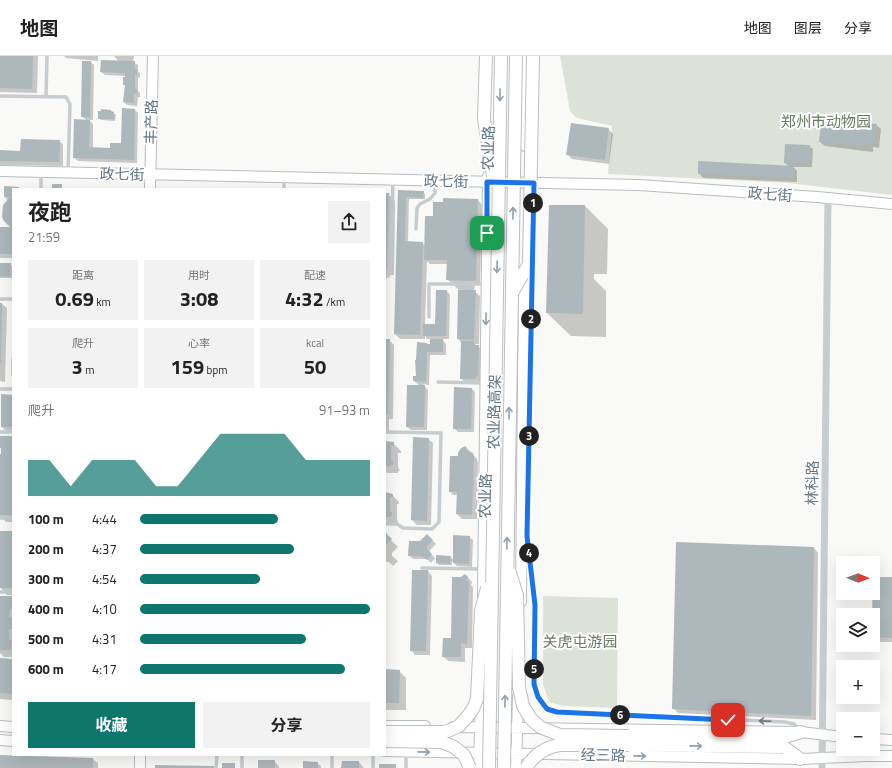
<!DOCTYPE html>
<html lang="zh">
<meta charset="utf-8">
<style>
:root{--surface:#fff;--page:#f2f2f2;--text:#222;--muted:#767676;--line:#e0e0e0;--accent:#0f766e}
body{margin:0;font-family:"Titillium Web","Noto Sans SC",sans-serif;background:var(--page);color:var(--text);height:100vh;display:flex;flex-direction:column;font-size:15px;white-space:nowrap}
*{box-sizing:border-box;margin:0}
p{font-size:13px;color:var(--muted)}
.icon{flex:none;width:22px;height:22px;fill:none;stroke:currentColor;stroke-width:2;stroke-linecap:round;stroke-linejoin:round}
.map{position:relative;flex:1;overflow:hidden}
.side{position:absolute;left:12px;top:132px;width:374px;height:568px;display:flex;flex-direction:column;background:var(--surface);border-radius:0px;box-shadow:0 4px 16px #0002}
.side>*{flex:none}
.needle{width:26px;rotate:91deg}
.buttons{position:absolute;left:836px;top:500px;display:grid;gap:8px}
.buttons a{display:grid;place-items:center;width:44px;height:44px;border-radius:0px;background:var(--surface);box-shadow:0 4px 16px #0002;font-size:20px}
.pin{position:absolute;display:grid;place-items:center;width:34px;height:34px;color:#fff;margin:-17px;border-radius:8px;box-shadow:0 2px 6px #0006}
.km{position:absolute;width:20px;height:20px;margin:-10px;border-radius:50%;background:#222;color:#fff;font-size:11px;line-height:20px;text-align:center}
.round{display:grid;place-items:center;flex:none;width:42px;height:42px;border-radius:0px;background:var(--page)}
.head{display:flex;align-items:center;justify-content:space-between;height:68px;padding:0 16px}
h1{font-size:22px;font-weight:700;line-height:30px}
.metrics{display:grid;grid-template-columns:repeat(3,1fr);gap:6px;height:68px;padding:4px 16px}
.metrics div{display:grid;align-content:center;border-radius:0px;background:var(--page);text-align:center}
.metrics b{font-size:20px;font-weight:700}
.metrics small{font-size:11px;font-weight:400}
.metrics p{font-size:11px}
.chart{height:112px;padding:8px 16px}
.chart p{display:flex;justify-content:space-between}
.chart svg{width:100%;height:72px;margin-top:4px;fill:var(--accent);opacity:.7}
.action{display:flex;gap:8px;margin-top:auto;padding:8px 16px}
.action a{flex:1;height:46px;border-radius:0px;background:var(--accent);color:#fff;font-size:16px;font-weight:700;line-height:46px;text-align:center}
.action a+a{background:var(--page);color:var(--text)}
ul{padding:0 16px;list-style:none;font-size:13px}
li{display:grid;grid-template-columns:64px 48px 1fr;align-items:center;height:30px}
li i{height:10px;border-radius:5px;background:var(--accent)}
header{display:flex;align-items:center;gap:24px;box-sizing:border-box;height:56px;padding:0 20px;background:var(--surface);border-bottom:1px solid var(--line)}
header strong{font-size:19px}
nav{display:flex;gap:22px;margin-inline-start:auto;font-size:14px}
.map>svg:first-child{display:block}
</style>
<header>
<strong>地图</strong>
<nav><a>地图</a><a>图层</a><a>分享</a></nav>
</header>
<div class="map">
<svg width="892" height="712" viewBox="0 0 892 712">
<rect width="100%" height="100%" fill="#f9f9f7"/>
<path fill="#dce2d7" d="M560,0H892V139L788,127L608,118L612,70L577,62L570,55Z
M543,540L618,542L617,652L563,650L549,646L543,628Z"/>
<path fill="#0003" d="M0,0H38L37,37L0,36Z
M64,0H98V5L66,2Z
M114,0H134L133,6L138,9V15L140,18V22L138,21V35L140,37V41H138L137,50L127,49L124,46L126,20L105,19L101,16L119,6Z
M91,6L94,9L93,64H89L93,68V92L111,93L122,88L135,54L138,57L137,107L78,105L74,101L86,64L82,60Z
M111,55L116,59L115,65L101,64L99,62Z
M845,63L850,68L876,69L881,73L879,92L873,91V96L825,90L820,86Z
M608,73L613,78L609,108L572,103L568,99Z
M59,85L63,88V110L0,109V95L21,96Z
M809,90L813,93L812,111H793L797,115V126L703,122L699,117L788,110L785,107Z
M5,131L18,132L20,133H13V202H0V172H12L8,145L5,141Z
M72,132L109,133H72Z
M399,136H423L425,138V143H409L408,186L422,187L426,190L434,161L478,144L482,149L480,229H475L474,235L480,240L479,288H475L482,293L480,325L465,326L461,322L462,287L458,283L459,234L447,223L448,208H430L427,205L425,269H436L447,235L450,239L449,283H442L446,288V299H430L429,329L423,328L428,334L427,374H411L407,371L420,330L414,325L417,321L427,288L431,289V283H427L425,280V283H400L395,278Z
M385,138H388L395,145L394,219H385Z
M550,150H585L608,173L607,218H594V223L606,235V281L571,280L547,257Z
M0,208H10L12,210V222H0Z
M0,248H2L7,252L5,326L0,325Z
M385,284H389L394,289L393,363H389V375H385Z
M472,333L475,336L474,376H458L454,372Z
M13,340V374H5L2,371Z
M13,381V466H6L0,460V399H2V393L0,391Z
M428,383L433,387L431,469H417L412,464Z
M385,387H393L401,395V397H398V411L400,415H398V417H387L385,414Z
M466,391L477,403L478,407L477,463H462L457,458L458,439H453L450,435Z
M385,438L392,439L399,446V448H397V462L398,467H385Z
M1,476H13V539H7L0,531Z
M385,479H386L398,491L392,497V500L398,505L393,510L389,506H385Z
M427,479L436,488L430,494V497L435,502L431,507L427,503H413L409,499Z
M469,481L473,484L472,511L457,510L452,505V509H439L437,507L450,501L454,504Z
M814,492L818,497L816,664L678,657L673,652Z
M428,515L432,520L430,599H415L411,594Z
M385,519L386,520L385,556Z
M466,519L472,526L471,529L473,531L472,592H465V606L448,605L443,600L452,583L462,522Z
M892,522V586H877L873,581V560Z
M0,541L13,542V601H4L0,597Z
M0,603L13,604V644L0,643Z
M385,614L399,615L406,622V654H385Z
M0,700L93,703L98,707V712H0Z
M274,705L279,710V712H259Z
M359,706L364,712H342Z
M317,707L321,710V712H304Z"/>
<path fill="#adb8bc" d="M0,0H33L32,33L0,32Z
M101,4L135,5V13H137V19L135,18V33H137V38H134V47L123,46L125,29H123V21H125V17L100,16Z
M82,5H91L90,61H81Z
M122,52L135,53L134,104L73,102L74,63L90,64L89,91L110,92V87H121Z
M101,53L111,54V55L114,56V63H98V55H101Z
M822,59L846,62L845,70H849L850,65L877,68L874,88L869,87L868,91L819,86Z
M571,67L609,72L605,104L566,99Z
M21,83L60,84L59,106L0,105V94L20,95Z
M785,88L810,89L809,108L784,107Z
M698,105L793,110V122L698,118Z
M52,128H62V133H52Z
M4,130L19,131V133H13V198H0V171H10L4,165L2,161L3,149L10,141H4Z
M398,134L424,135L423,142L406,141L405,185L423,186L420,279L394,278Z
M385,137H389L387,212H385Z
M443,142L478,143L476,225L446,224L447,204H424L425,160H433V146H443Z
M549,149H585L583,258L546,257Z
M0,207H11L10,221L0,220Z
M436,234H447L446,280H423V268H435Z
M458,234H476L474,284L457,283Z
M0,247H2L1,307H0Z
M385,283H390L388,359H385Z
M430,283H443V296H427L426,326L413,325V320H416L415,304H416L417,286L427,287V288H430Z
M461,285H474V289H479L478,319L475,323H460Z
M407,329H425L424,371H406Z
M454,331L472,332L471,373H453Z
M1,338L13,339V371H1Z
M0,380H13V459H0V398H1V392H0Z
M413,381L429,382L427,465L411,464Z
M385,385L394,386V390H391V405H393V409H391V410H385Z
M466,390V394L473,397L474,401L472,459L456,458L457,436H449L450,400H458V397L461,392Z
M385,436L393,438V441H390V456H392V460H390V461H385Z
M0,475H13L12,532H0Z
M386,477L392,483L385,490V478Z
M427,478L433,484L427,490V493L432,498L427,504L422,500H408L409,485H420Z
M453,479L470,480L469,508L453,507Z
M676,486L814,491L811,660L672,653Z
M436,499L451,500L450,508L436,507Z
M412,514H428L426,595H410Z
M465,518L468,521L466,525H469L467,588L461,587V601H442L443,582H451L452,521H461Z
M873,521H892V582L873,581L872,559Z
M0,540H13L12,553H10L9,561H12V573H9V584H12L11,594H0Z
M0,602L13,603V638L0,637Z
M385,613L400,614L399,647H385Z
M0,699L93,702V712H0Z
M258,704H275V712H258Z
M303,705L318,706V712H303Z
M342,705H359V712H341Z
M222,707H235V712H222Z
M379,708H396V712H379Z
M155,709L214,710V712H155Z"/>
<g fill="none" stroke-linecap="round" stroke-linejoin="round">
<g stroke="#b6bec2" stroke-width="12">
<path id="secondary" d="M525,90L526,0
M0,115L639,129L817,141L892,148
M150,133L153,0
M483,540L488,120
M521,546L524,216
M0,670L13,671
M385,670H425
M453,671L801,676L843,681
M873,683L892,684
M0,684L13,685
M385,695L800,703L866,700H892
M140,712V699
M479,712L481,636
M516,712L518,640"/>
</g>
<g stroke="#bbbfc2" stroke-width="14">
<path id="highway" d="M629,680L781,682L801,676
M629,689L784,691L800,703"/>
</g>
<path stroke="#c7cccf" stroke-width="3.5" d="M0,40L66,41L70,48L68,116
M46,41L47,0
M41,133V117
M284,133V123
M416,173L417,152L420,148L430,143L435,137V126
M532,210L527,480L535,549L534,628L538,641L547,653L557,656L785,666L794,668L799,673
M385,221L388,220L390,216L393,125
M0,243H13
M429,261V228H485
M13,319V303
M438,326L485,327
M0,333H13
M0,376H13
M385,376L441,377L439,466L432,473L403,472L397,468H385
M0,462H13
M422,512L483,513
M0,536H13
M216,712L217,699
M242,712V699
M332,712V699
M373,712V699
M406,712V696"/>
<path stroke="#c7cccf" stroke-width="7" d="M822,712L828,142"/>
<use href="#secondary" stroke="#fff" stroke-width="10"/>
<use href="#highway" stroke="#fff" stroke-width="12"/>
<g stroke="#bbbfc2" stroke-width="14" stroke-linecap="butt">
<path id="highway-bridge" d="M486,0L484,63L493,120
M512,237L529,208L533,0
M510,517L517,539L519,631L523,650L531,663L540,671L560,679L629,680
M385,676H443L448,675L459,670L467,661L473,653L477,643L481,555L487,532
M385,685L442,686L454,691L464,699L470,712
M489,712L501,0
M504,712L516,0
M526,712C534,699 545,691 560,689H629"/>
</g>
<use href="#highway-bridge" stroke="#fff" stroke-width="12"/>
</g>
<defs><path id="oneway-shaft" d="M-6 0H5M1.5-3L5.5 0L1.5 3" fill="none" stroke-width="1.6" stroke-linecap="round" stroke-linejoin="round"/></defs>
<g stroke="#91a0a9">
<use href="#oneway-shaft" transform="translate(500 39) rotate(91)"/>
<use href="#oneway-shaft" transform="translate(513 157) rotate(-89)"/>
<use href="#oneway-shaft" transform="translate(497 211) rotate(91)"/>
<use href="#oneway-shaft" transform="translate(486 263) rotate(91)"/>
<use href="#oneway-shaft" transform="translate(509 357) rotate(-89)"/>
<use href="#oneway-shaft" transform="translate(507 487) rotate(-89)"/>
<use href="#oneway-shaft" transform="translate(505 645) rotate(-89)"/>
<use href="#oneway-shaft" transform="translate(696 690) rotate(1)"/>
<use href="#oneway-shaft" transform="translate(424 696) rotate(1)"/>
<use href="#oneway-shaft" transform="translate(640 700) rotate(1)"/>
</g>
<use stroke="#677c88" href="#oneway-shaft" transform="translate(765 665) rotate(-178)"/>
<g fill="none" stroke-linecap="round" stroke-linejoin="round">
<g stroke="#fff" stroke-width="8">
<path id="route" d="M487,177V126L534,127L527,480L535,549L534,628L538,641L547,653L557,656L728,664"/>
</g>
<use href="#route" stroke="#1a73e8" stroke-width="5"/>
</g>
<g text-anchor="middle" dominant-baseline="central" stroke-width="4" stroke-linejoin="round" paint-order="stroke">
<g font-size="15" fill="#687b61" stroke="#fff">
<text x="826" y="65">郑州市动物园</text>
<text x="580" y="585">关虎屯游园</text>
</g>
<g font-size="15" fill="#627884" stroke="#fff">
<text transform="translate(151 66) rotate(-89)">丰产路</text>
<text transform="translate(488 92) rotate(-89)">农业路</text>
<text transform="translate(122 118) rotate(1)">政七街</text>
<text transform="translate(446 125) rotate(1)">政七街</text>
<text transform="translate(770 138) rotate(4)">政七街</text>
<text transform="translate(494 356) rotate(-89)">农业路高架</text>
<text transform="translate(812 427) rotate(-89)">林科路</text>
<text transform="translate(485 440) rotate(-89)">农业路</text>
<text transform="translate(603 699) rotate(1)">经三路</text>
</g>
</g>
</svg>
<div class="buttons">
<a><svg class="needle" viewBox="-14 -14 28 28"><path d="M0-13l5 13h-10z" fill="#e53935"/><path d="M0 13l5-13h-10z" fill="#767676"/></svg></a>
<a><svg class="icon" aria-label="layers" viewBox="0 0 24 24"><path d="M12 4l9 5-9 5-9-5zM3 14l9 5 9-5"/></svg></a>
<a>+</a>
<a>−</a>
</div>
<div class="pin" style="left:487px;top:177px;background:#1e9e55"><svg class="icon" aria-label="arrive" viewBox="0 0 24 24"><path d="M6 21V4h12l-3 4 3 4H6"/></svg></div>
<div class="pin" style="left:728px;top:664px;background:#d93025"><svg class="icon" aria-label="check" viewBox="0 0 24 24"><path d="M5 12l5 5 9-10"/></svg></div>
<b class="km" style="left:533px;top:147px">1</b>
<b class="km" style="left:531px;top:263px">2</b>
<b class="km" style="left:529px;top:380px">3</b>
<b class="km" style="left:529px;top:497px">4</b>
<b class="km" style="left:534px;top:613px">5</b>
<b class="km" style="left:620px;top:659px">6</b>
<section class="side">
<div class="head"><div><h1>夜跑</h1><p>21:59</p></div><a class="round"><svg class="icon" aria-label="share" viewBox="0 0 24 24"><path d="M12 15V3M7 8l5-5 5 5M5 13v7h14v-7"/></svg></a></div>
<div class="metrics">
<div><p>距离</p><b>0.69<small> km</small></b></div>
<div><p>用时</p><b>3:08</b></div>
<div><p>配速</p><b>4:32<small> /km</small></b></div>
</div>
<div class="metrics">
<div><p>爬升</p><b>3<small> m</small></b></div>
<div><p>心率</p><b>159<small> bpm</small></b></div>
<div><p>kcal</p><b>50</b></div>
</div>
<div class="chart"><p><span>爬升</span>91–93 m</p>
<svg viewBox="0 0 160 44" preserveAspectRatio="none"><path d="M0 44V22L10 22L20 38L30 22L40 22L50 22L60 38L70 38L80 22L90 6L100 6L110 6L120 6L130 22L140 22L150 22L160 22V44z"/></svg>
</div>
<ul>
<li><b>100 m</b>4:44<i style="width:60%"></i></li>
<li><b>200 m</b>4:37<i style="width:67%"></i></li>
<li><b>300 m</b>4:54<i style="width:52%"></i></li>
<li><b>400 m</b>4:10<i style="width:100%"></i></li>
<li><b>500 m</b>4:31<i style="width:72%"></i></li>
<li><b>600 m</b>4:17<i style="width:89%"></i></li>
</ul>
<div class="action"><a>收藏</a><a>分享</a></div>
</section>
</div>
